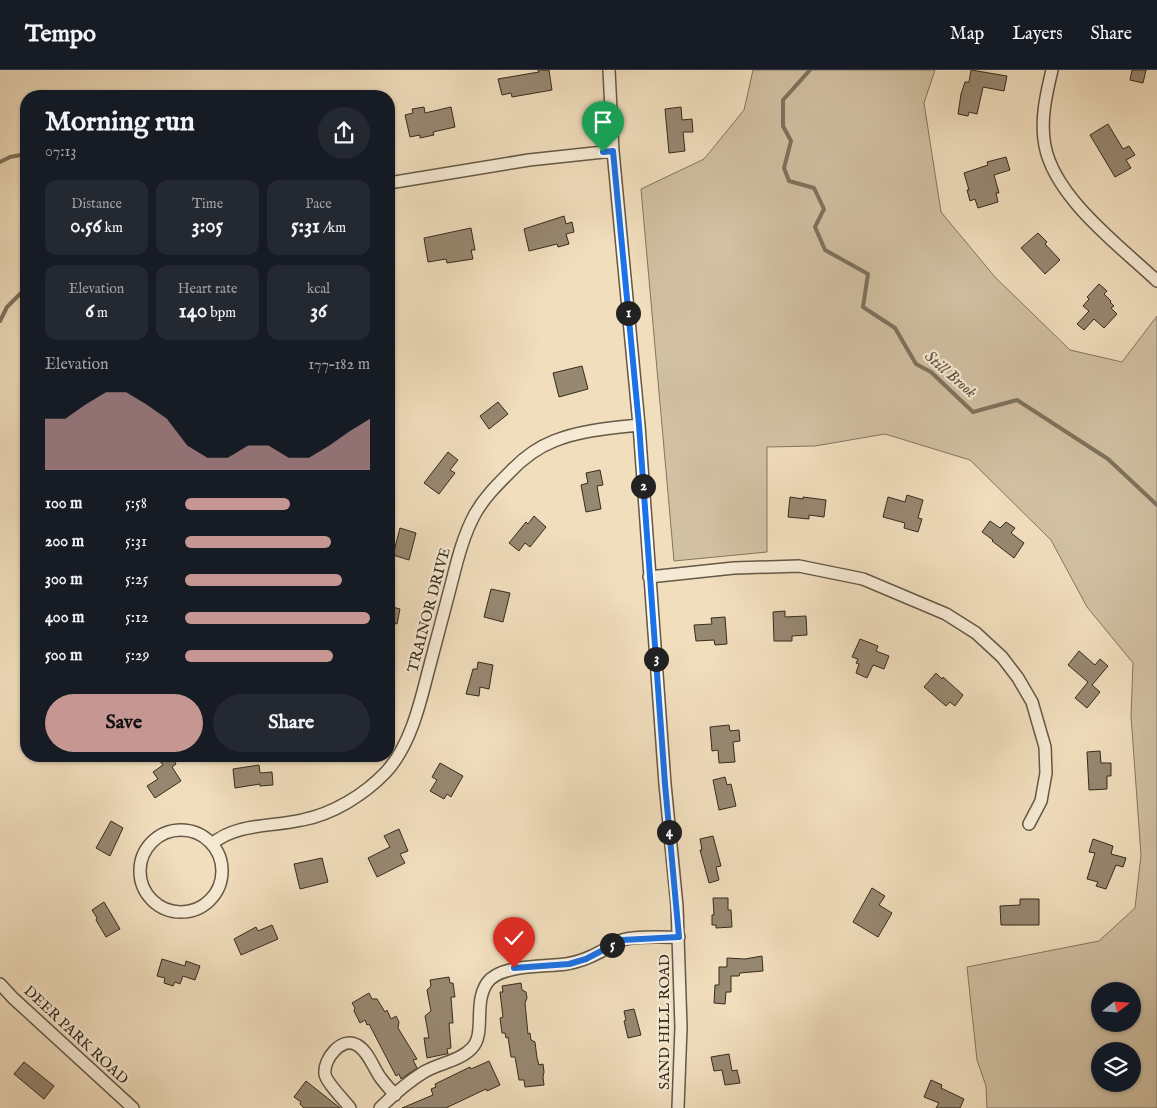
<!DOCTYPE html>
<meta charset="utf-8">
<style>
:root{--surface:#171b24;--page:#242831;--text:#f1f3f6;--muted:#9ea1a6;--line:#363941;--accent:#c59692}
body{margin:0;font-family:"IM FELL English",serif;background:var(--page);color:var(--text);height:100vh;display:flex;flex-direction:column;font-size:19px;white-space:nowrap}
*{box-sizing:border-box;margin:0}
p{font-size:16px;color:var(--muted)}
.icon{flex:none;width:28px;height:28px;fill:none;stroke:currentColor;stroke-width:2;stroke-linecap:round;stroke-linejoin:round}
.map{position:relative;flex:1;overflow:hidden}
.panel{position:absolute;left:20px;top:20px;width:375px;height:672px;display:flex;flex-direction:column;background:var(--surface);border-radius:20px;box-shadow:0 1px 4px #0004}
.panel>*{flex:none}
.needle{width:32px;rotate:73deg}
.controls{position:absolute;left:1091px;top:912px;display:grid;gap:10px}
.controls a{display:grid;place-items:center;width:50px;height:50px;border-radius:50%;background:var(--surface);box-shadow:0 1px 4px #0004;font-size:25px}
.pin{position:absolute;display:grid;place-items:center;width:42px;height:42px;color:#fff;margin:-51px -21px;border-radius:50% 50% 50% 0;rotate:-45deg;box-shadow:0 0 5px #0007}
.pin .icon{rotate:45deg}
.km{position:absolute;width:25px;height:25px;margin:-12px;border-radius:50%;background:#222;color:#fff;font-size:14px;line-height:25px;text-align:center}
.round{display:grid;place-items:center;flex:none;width:52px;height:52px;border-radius:26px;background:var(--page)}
.head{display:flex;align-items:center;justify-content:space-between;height:85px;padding:0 25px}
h1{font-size:28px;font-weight:700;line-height:38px}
.stats{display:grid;grid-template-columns:repeat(3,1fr);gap:8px;height:85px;padding:5px 25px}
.stats div{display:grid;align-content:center;border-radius:12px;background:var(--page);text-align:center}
.stats b{font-size:21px;font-weight:700}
.stats small{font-size:14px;font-weight:400}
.stats p{font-size:14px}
.chart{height:140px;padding:10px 25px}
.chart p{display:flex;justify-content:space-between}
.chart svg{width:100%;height:90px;margin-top:5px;fill:var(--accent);opacity:.7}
.button{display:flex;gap:10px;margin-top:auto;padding:10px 25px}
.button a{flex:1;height:58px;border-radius:30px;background:var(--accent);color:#111;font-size:20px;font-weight:700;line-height:58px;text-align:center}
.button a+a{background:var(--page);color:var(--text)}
ul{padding:0 25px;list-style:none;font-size:16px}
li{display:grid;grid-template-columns:80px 60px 1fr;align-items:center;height:38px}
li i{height:12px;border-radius:6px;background:var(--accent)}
header{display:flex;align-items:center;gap:30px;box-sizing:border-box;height:70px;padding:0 25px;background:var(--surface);border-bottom:1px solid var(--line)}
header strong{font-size:24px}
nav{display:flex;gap:28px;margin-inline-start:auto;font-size:18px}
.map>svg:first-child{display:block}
</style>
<header>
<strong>Tempo</strong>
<nav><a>Map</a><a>Layers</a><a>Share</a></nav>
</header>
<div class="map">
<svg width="1157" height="1038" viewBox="0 0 1157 1038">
<rect width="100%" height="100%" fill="#f1debd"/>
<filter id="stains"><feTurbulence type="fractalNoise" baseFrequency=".004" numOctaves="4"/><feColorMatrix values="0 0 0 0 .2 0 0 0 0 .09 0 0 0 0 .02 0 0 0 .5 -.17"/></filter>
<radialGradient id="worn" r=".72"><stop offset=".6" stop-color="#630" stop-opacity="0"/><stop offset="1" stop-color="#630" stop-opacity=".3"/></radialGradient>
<path fill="#d1c0a2" stroke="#837660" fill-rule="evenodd" d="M753,0H935L924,33L941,142L995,207L1070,280L1122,292L1157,246V1038H987L986,1016L977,990L967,897L1099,871L1135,838L1141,785L1131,646L1133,593L1087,537L1051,470L970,390L885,364L815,376L767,377V482L674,491L641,119L704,89L744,40ZM1100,921H1132V954H1100ZM1100,981H1132V1014H1100Z"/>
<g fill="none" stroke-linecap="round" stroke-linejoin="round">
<path stroke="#7f725d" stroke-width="4" d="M810,0L783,30V56L791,71L784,98L789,111L814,118L824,139L815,157L825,180L868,204L863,237L895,258L916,294L931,302L973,342L1017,330L1108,389L1157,435
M0,92L10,87L26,84
M0,251L7,237L26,218"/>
</g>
<path fill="#978871" stroke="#352b1e" d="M538,0H549L552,20L512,27L511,23L502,25L498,9L539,2Z
M971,0L1007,6L1004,21L983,17L977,44L969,42L968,46L958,44L961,24L965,12H969Z
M1132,0H1146L1143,13L1130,10Z
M424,37L425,43L451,37L455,57L433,62L434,65L420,68V65L410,67L405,45L413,43L412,39Z
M681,37L682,50L692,49L693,62H683L685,81L669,83L665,39Z
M1108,54L1123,79L1129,76L1135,85L1126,90L1131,98L1115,107L1090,65Z
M1006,87L1010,100L994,105L999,123H996L998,132L978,138L975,129L970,131L967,120H969L964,103L988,95L987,92Z
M564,146L566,154L572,152L574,162L566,164L569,174L558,177L557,174L529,181L524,159Z
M471,158L475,180H471L473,189L447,193L446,189L428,192L424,168Z
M1038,163L1047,172L1045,174L1060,190L1045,204L1021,178Z
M1099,214L1107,221L1104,224L1111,231L1110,232L1114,236L1111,238L1117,244L1104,258L1094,249L1084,260L1077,254L1089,241L1083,236L1089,229L1087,227Z
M582,296L588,319L559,327L553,303Z
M498,332L508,344L489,359L480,346Z
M448,382L458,390L450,400L455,403L439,424L424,413Z
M600,400L603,415L597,416L601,439L586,442L581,415L588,413L586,403Z
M907,425L923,430L918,448L922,449L918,462L904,458L905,453L883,447L888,427L905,432Z
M790,427L803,429V427L826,430L824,447L809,445V449L788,447Z
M534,446L546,457L530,477L525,473L519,481L509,473L526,452L528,454Z
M990,451L1000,458L1006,452L1015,458L1011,463L1024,473L1014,488L992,471L993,470L982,462Z
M400,458L416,463L409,490L393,485Z
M491,519L510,523L503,552L484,547Z
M389,536L400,539L397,554L389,552Z
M785,541V547L806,546L807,565L792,566V571H774L773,542Z
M725,547L727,574L715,575L714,570L696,571L694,555L712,554L711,548Z
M860,569L878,576L876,581L889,586L884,599L873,595L867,608L856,603L859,594L856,593L858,589L852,587Z
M1079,581L1095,595L1100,589L1108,596L1092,615L1100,622L1087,638L1075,628L1088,612L1068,595Z
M478,592L493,595L489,619L480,617L479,626L466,624L473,599H477Z
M936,603L942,609L943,607L963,625L955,636L950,632L946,636L924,617Z
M729,655L730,661L739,660L740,671L733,672L735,692L719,693L718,680L712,681L710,657Z
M1100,681L1101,693H1111V706H1107V719L1089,720L1087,682Z
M164,686H171L176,694L172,697L181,711L155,728L147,716L158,709L153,702L163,695L159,690Z
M440,693L463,706L451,727L447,724L444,729L430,721L437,710L432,707Z
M259,695L260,703L272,702L273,715L260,716V714L235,718L233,699Z
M725,707L727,715L731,714L736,736L719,740L713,710Z
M111,751L123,758L110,786L96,778Z
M399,759L408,781L400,784L405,793L377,807L368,788L390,777L384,766Z
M713,766L721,796L716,797L719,810L709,813L700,780H702L700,769Z
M1093,769L1113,776L1111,784L1126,788L1123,797L1116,795L1106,819L1096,816L1098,812L1087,809L1095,783L1089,782Z
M322,788L328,812L300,819L294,794Z
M872,818L885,826L879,835L892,843L878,867L853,852Z
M713,828H728V840H731L732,857L716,858V855H712V845H714Z
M1020,829H1039V855H1001L1000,836L1020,835Z
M104,832L120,859L106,867L96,850L97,848L92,840Z
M272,855L278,869L241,885L234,869L256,857L258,861Z
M762,886L763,901L740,903L739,906H731V922H726L725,934L714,933L715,915H719V897H727V888L745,889Z
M162,889L185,896L186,891L200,896L195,910L183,906L180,914L175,912L173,916L164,913L165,908L157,906Z
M449,907L450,913H453L455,927H451L453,953H449L451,978L447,979L448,984H446L427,988L424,968H429L425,946L431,941L427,920L431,916L430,910Z
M521,913L522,920L526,922L527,928L525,933L528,964L530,963L531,970L535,972L537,988L539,995L543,994L544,1002L543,1007L544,1015L525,1017L524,1010H519L515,987H511L508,967L506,968L505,963H502L500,948L503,947L500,922H503L502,916Z
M369,923L372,929H377L385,942L387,940L391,949L396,946L399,952L398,958L417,989L413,990L417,998L401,1009L399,1004L396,1006L369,954L367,955L365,950L360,953L354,941L355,938L352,933Z
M634,939L641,965L628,968L624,951L626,950L624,941Z
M729,984L732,1001L737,1000L740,1013L725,1015L722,1000L714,1001L711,987Z
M489,991L500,1015L487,1021L486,1019L446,1038H402L433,1025L431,1019L436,1017L435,1014L470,997L471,999Z
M24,992L54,1016L44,1029L14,1004Z
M931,1010L942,1015L941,1018L964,1029L960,1038H936L939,1033L924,1027Z
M306,1011L340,1038H304L300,1034L301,1032L294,1027Z"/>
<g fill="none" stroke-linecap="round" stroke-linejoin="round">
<g stroke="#645846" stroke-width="14">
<path id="street" d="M609,0L613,81L639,355L665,714L677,836L681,957L678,1038
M1052,0C1046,25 1040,51 1045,76C1055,128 1120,176 1157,211
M389,113L529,90L613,81
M649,507L734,498L799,496L863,509L946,544L976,563L1002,587L1018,608L1032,632L1045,677L1046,703L1041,731L1029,754
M140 801a41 41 0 1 1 82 0a41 41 0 1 1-82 0Z
M212,774C236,753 272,757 302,750C333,744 364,725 386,702C409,677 419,638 427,606C435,576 443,545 451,515C457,491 463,466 475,444C484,428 496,416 509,403C522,389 536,378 554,371C581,360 611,358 639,355
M0,914L13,928L133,1038
M350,1038C344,1030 326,1012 325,1004C323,989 342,966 357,975C368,981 373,997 380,1007C384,1013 390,1019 395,1025
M380,1038C393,1025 408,1012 424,1002C439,993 460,991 472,978C486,963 473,934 487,913C500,894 545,897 566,894C579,892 591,887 602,881C608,877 615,872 622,870C639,865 661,868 679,867"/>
</g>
<use href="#street" stroke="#f6ead4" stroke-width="11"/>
</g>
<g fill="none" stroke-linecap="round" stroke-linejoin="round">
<g stroke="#fff" stroke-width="10">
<path id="route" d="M514,898L569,894L586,889L622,870L679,867L665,714L639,355L613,81L603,82"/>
</g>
<use href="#route" stroke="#1a73e8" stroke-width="6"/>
</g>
<g text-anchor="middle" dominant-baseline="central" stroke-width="4.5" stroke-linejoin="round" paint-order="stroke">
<g font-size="15" fill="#352b1e" stroke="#f6ead4">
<text transform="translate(429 540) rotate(-75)">TRAINOR DRIVE</text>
<text transform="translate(664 952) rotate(-90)">SAND HILL ROAD</text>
<text transform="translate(76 965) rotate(43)">DEER PARK ROAD</text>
</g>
<g font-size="16" font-style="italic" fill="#5a4e3e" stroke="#f6ead4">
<text transform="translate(950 305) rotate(41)">Still Brook</text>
</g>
</g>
<rect width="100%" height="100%" filter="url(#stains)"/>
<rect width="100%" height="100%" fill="url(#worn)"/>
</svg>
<div class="controls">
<a><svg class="needle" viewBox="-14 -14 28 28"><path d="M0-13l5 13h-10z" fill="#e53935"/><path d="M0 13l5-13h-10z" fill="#9ea1a6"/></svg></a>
<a><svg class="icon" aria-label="layers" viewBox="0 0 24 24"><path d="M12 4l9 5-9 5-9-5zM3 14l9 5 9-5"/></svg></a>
</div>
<div class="pin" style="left:603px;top:82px;background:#1e9e55"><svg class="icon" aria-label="arrive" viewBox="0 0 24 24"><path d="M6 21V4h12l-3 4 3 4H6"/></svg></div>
<div class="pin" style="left:514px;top:898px;background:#d93025"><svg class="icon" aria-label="check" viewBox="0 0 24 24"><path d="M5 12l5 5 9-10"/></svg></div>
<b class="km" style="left:628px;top:243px">1</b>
<b class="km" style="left:643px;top:416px">2</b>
<b class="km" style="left:656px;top:589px">3</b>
<b class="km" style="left:669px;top:762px">4</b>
<b class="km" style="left:612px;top:875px">5</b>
<section class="panel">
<div class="head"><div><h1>Morning run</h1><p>07:13</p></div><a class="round"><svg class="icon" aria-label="share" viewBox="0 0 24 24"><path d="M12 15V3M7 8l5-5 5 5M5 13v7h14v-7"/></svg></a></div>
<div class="stats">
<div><p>Distance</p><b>0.56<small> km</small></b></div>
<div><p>Time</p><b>3:05</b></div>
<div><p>Pace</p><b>5:31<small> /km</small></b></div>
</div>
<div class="stats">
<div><p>Elevation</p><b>6<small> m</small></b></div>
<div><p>Heart rate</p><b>140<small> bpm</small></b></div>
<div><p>kcal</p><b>36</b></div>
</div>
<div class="chart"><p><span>Elevation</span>177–182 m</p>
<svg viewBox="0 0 160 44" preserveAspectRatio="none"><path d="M0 44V19L10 19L20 12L30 6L40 6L50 12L60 19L70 32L80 38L90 38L100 32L110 32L120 38L130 38L140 32L150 25L160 19V44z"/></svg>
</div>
<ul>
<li><b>100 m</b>5:58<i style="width:57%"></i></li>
<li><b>200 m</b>5:31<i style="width:79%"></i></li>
<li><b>300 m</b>5:25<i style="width:85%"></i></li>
<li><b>400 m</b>5:12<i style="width:100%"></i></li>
<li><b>500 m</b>5:29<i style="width:80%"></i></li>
</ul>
<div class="button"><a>Save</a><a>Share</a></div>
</section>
</div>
